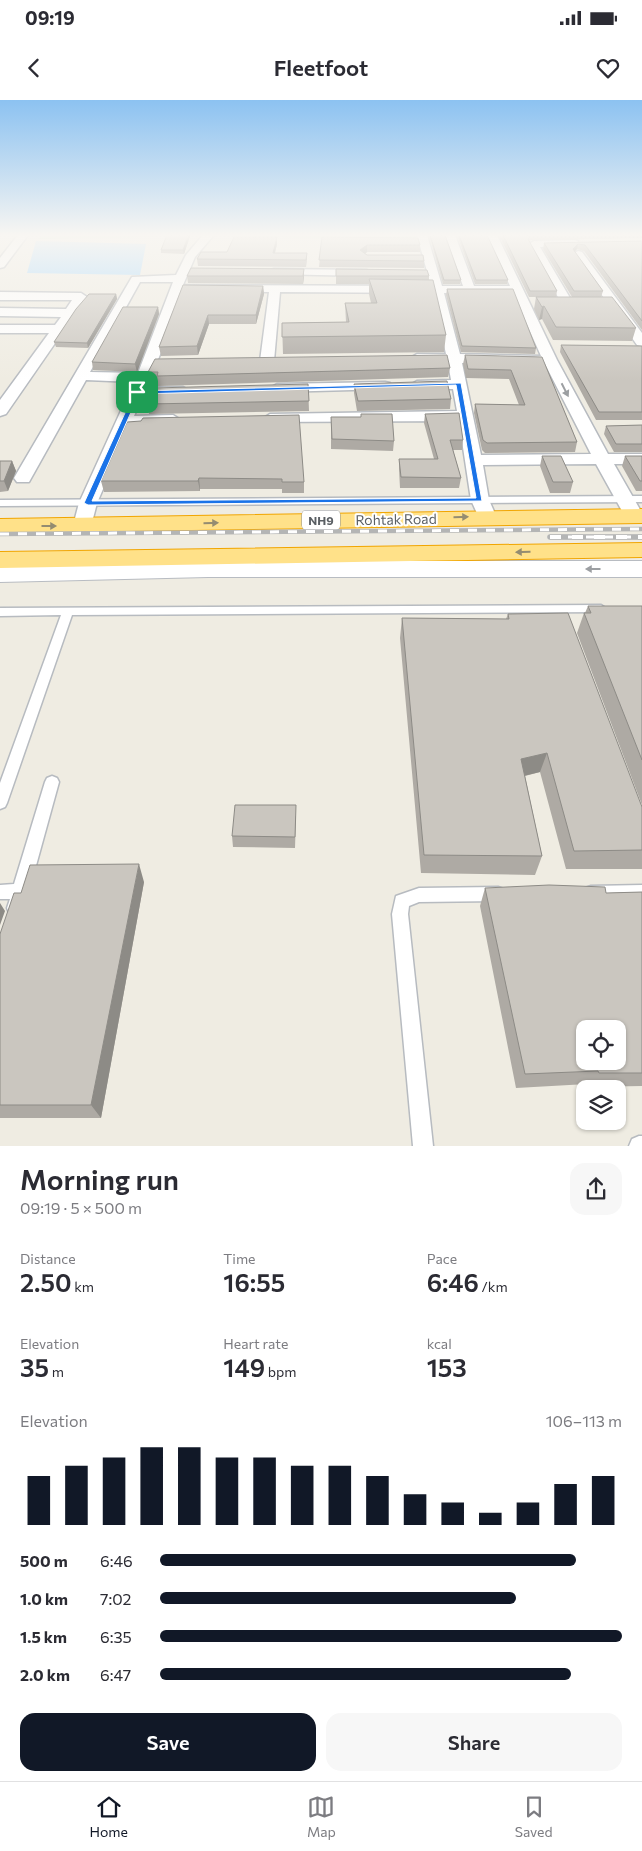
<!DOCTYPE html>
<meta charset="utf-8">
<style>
:root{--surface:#fff;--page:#f7f7f7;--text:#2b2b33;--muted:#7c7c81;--line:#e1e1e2;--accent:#111827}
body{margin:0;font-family:Commissioner,sans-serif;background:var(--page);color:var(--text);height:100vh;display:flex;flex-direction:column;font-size:19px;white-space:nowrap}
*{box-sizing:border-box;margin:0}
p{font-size:16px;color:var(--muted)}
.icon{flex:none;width:28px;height:28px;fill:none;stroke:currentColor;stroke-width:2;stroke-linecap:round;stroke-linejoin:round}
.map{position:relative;height:1046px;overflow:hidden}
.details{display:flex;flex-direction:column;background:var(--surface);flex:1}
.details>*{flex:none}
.buttons{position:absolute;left:576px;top:920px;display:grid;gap:10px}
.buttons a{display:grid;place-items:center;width:50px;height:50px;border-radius:10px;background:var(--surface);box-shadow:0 1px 4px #0004;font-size:25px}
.pin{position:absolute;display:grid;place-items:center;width:42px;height:42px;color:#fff;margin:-21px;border-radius:10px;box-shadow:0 2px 8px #0006}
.round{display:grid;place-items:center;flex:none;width:52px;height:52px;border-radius:15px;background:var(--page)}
.overview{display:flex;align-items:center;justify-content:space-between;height:85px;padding:0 20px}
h1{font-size:28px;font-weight:600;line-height:38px}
.figures{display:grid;grid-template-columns:repeat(3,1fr);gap:8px;height:85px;padding:5px 20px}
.figures div{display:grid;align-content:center}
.figures b{font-size:25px;font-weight:600}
.figures small{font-size:14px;font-weight:400}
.figures p{font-size:14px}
.chart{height:140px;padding:10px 20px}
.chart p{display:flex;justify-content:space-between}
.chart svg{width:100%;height:90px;margin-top:5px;stroke:var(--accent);stroke-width:6}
.primary-button{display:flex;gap:10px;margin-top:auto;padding:10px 20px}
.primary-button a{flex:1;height:58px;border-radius:15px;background:var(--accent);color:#fff;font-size:20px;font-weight:600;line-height:58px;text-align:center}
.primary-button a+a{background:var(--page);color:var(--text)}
ul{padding:0 20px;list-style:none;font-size:16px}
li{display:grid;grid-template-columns:80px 60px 1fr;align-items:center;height:38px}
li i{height:12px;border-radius:6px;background:var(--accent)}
.status{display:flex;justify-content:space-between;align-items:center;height:35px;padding:0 25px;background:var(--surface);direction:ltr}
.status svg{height:14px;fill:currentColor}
header{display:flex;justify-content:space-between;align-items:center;height:65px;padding:0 20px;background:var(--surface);font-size:22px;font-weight:600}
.menu{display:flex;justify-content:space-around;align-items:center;height:70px;border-top:1px solid var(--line);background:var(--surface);font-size:14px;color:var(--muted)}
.menu a{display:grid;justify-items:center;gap:2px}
.menu .active{color:var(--accent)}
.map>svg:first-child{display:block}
</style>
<div class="status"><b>09:19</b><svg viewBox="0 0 49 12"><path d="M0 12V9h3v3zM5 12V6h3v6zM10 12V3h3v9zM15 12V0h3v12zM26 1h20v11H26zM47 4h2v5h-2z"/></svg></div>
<header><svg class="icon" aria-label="back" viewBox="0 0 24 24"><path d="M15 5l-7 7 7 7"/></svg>Fleetfoot<svg class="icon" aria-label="heart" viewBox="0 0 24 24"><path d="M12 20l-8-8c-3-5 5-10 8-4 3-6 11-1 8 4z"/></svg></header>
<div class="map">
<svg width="642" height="1046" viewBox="0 0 642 1046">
<rect width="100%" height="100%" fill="#efece2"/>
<path fill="#bce9bc" d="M42,135H157L155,137L39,139Z
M243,135H418L420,141L240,136Z"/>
<path fill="#a2d7ff" d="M36,141L146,144L140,175L27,173Z"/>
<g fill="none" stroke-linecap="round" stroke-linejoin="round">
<g stroke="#b7bbc0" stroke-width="3">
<path id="lane" d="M642,396V402L0,406V400Z
M601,505L607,509L605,512L72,515L7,703L5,707L0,709V683L61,515L0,516V508Z
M52,676L57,678L59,682L29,791L21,813L15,816L9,813L7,808L10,799H0V785L14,784L45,682L47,678Z
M642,785V799L591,800L585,798L583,793L585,788L591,786Z
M498,787L504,789L506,794L504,799L498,801L419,802L409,806L408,814L433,1046H413L392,814L396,796L419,788Z
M639,1036H642V1046H629L632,1039Z"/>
</g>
<g stroke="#b7bbc0" stroke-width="3">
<path id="street" d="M18,135H28L4,167L0,168V158Z
M203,135H214L195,157L183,185L431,186L417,135H427L442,186H463L445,135H455L474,186H510L487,135H497L557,260L608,354H642V364H614L642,413V418L634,422L627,420L596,364L483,365L489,400L496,416L494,420H480L471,400L459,321L264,322L262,319L270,314L457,311L453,289H417L410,285L417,281L451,280L448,263L417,262L410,258L417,254H446L433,193L280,192L274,261L267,265L260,261L269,192L181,191L163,247L147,287H183L190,291L183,295L143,296L134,316L173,315L181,320L173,325L130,326L97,403L90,430H76L73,426L79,403L134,282L86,280L29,382H17L14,378L132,177L176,175L186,155ZM140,182H173L138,273L90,272ZM444,193H513L541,256L460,254ZM462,263L545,264L591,354L481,355Z
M574,140L578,141V145L540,147L573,203L567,207L541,206L539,203L541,200L559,199L529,144L534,141Z
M578,151L582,152L642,233V246L637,245L573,154Z
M274,169L367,170L373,173L367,176L270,174V170Z
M0,192L81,193L87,197L6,314L0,316V300L49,233H0V225H55L61,217L0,216V208L66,209L72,200H0Z
M385,282L390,283L392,286L390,289L277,292L270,288L277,284Z"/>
</g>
<g stroke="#b8bcc2" stroke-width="2">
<path id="secondary" d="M208,461H642V477H208L0,482V466Z"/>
</g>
<g stroke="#f1a500" stroke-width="2">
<path id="highway" d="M642,409V423L0,433V419Z
M642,443V457L0,468V452Z"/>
</g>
<use href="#lane" fill="#fff" fill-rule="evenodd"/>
<use href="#street" fill="#fff" fill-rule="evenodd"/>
<use href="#secondary" fill="#fff" fill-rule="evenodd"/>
<use href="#highway" fill="#ffe189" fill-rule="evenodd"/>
<g stroke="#b4b5b5" stroke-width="4.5">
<path id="rail-far1" d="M0,434L642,429
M550,437H642"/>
</g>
<g stroke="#b4b5b5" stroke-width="5.5">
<path id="rail" d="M550,437H642"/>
</g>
<use href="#rail-far1" stroke="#fff" stroke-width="3" stroke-dasharray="9" stroke-linecap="butt"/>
<use href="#rail" stroke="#fff" stroke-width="4" stroke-dasharray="11" stroke-linecap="butt"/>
</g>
<path fill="#aeaaa4" d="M429,135H445L461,180L460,184H443Z
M457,135H487L508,180L507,184H475Z
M499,135H642V138L530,140L529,141L557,191L556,197H572L543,149L544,143L642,141V230L584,151L577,149L575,152L603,191L601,197L636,228L632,241L553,240L542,219L539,220L534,209L536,197H529Z
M190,136L184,154L161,153V150Z
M277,137V144L275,153H307V161L306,167L198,166L197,159L227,152Z
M322,137L420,145V152H367L365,153L367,155L424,161V168L319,167Z
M304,169V177L303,184L188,183L187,176Z
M336,169L429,176V180L446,235L444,252L283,254L282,223L346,222L345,203H371L369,194V184H336Z
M183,185L263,186L264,194L256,224H209L198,255L161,256L159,247Z
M447,189L536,248L535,254L461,252L446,195Z
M116,194L117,199L88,248L56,247L54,242Z
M158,207L159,214L137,272L93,270L92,262Z
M561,245L642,246V320H596L560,252Z
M465,255L542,257L577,342L575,352L485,353L482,350L474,313L475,304L519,305L509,279L466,278L463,264Z
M450,268L448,277L158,286V281H150L148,272Z
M308,284L309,311L149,314L147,304Z
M354,284L451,299L450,309L357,311L354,293Z
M361,314L394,341L393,351L331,349V317H361Z
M425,314L463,340L462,350H453L461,378L459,388H400L399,369V359H434L424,323Z
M127,322L304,382V393H282V389H200V391L104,392L101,381Z
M642,325V352H614L604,334L606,326Z
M542,356L573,382L570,393H550L540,366Z
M625,356H642V391H636L622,366Z
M0,361H12L16,371L8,391L0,392Z
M588,506H642V705L577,533L584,513H585Z
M508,514L642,707V769H566L540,672L525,676L542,756L535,775L421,773L400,538L402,518L506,519Z
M296,716L295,748L233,747L232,736Z
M144,782L101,1018H0V834L21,793Z
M485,788L606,793L642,792V986L588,987L587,984L516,988L480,806Z"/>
<path fill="#8d8b86" d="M189,135H190V136L184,154L183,150Z
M277,137V144L273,160V153Z
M578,144L577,149L571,155L573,149Z
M367,145V152L360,158V150Z
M304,169V177L303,184V176Z
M263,186L264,194L256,224V215Z
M116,194L117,199L88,248L87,243Z
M544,206L542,219L539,220L542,207Z
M158,207L159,214L137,272L135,264Z
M208,215L209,224L198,255L197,246Z
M12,361L16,371L8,391L4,381Z
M199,378L200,389V391L198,381Z
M547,653L540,672L515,678L521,659Z
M139,764L144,782L101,1018L91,1005Z
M0,803L5,811L0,825Z"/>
<path fill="#cac6bf" stroke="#8d8b86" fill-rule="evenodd" d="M167,135H189L183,150H161Z
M430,135H445L461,180H444Z
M459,135H487L508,180H476Z
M503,135H531L528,139L557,191H530Z
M234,137H277L273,153H307L306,160L197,159L201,152H227Z
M322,137L418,138L420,145H367L360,150L367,155H423L424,161L319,160Z
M642,141V221L585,145L578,144L573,149L603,191H574L544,143Z
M191,168L304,169L303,176H187Z
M336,169L427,170L429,176H336Z
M369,179L433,180L446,235L282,237V223L349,222L345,203H377Z
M183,185L263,186L256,215H208L197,246L159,247Z
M447,189H513L536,248L462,246Z
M89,194H116L87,243L54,242L76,209Z
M536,197H612L636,228L556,227L544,206L542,207Z
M123,207H158L135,264L92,262Z
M561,245L642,246V312H599Z
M447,255L450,268L157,276L158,272H148L155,259Z
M465,255L542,257L577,342L487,343L483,340L475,304L525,305L511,270L468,269Z
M447,281L451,299L358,301L354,284Z
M308,284L309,301L147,304L153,288Z
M459,313L463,340H450L461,378L401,377L399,359H438L425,314Z
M361,314H392L394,341L332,339L331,317H361Z
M299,315L304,382H282V379L199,378L198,381H101L127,322L141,321L143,318Z
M642,325V344H616L606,326Z
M542,356H561L573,382H553Z
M625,356H642V381H640Z
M0,361H12L4,381H0Z
M588,506H642V660L584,513H591Z
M568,513L642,707V750L574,751L547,653L521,659L542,756L424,755L402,518L509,519L508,514Z
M235,705H296L295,737L232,736Z
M139,764L91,1005H0V834L14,793H21L30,765Z
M549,785L605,787L606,793L642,792V973H599L598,971L525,974L485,788ZM585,929H618V961H585Z"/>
<defs><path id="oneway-solid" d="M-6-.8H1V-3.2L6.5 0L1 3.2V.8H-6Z" transform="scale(1.25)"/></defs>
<g fill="#9c9fa2">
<use href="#oneway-solid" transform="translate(565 290) rotate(63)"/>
<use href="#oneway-solid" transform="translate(593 469) rotate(-180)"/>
</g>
<g fill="#948c71">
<use href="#oneway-solid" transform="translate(461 417) rotate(-1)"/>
<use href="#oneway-solid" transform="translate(211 423) rotate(-1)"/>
<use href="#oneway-solid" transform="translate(49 426)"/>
<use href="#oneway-solid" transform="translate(523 452) rotate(179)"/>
</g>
<linearGradient id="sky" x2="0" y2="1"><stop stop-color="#8cc2f1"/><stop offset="0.48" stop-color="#f8f6f2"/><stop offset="1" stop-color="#f8f6f2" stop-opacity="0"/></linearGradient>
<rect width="642" height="281" fill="url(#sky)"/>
<path fill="#1a73e8" stroke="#fff" fill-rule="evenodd" d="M461,283L482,401L88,405L84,403L135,291ZM456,285L476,398L92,401L139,294Z"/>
<g text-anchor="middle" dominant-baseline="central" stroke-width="4" stroke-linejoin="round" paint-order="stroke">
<rect fill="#fff" stroke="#8c8f92" stroke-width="1" x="302" y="410.5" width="38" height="19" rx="4"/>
<g font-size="12" font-weight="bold" fill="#5a5f64">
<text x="321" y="420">NH9</text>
</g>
<g font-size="14" fill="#5a5f64" stroke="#fff">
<text transform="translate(396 419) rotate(-1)">Rohtak Road</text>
</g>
</g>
</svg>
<div class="buttons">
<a><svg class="icon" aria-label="locate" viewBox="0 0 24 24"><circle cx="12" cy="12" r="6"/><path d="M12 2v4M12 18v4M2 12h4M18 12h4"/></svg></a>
<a><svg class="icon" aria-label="layers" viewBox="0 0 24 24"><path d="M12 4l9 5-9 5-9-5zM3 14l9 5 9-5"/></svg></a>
</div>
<div class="pin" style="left:137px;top:292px;background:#1e9e55"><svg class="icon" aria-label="arrive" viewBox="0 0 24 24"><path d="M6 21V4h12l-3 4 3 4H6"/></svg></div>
</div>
<section class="details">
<div class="overview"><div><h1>Morning run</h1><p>09:19 · 5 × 500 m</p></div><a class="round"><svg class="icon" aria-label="share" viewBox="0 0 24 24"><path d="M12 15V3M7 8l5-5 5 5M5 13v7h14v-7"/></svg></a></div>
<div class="figures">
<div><p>Distance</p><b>2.50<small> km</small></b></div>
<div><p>Time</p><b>16:55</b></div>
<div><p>Pace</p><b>6:46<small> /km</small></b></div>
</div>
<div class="figures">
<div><p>Elevation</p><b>35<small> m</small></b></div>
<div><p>Heart rate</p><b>149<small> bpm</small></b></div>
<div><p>kcal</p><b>153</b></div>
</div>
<div class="chart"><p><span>Elevation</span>106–113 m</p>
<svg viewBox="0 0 160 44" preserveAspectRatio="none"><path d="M5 44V20M15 44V15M25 44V11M35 44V6M45 44V6M55 44V11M65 44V11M75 44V15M85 44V15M95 44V20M105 44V29M115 44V33M125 44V38M135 44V33M145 44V24M155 44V20"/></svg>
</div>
<ul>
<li><b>500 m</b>6:46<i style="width:90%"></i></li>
<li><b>1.0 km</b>7:02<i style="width:77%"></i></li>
<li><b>1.5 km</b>6:35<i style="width:100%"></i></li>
<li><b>2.0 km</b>6:47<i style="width:89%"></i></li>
</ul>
<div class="primary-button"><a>Save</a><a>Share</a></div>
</section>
<nav class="menu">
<a class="active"><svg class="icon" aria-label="home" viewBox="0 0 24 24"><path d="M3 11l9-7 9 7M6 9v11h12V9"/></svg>Home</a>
<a><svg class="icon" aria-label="map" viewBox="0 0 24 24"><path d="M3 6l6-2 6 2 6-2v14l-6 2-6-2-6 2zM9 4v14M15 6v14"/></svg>Map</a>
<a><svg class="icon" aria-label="saved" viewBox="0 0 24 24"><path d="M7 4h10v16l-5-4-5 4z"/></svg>Saved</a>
</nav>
